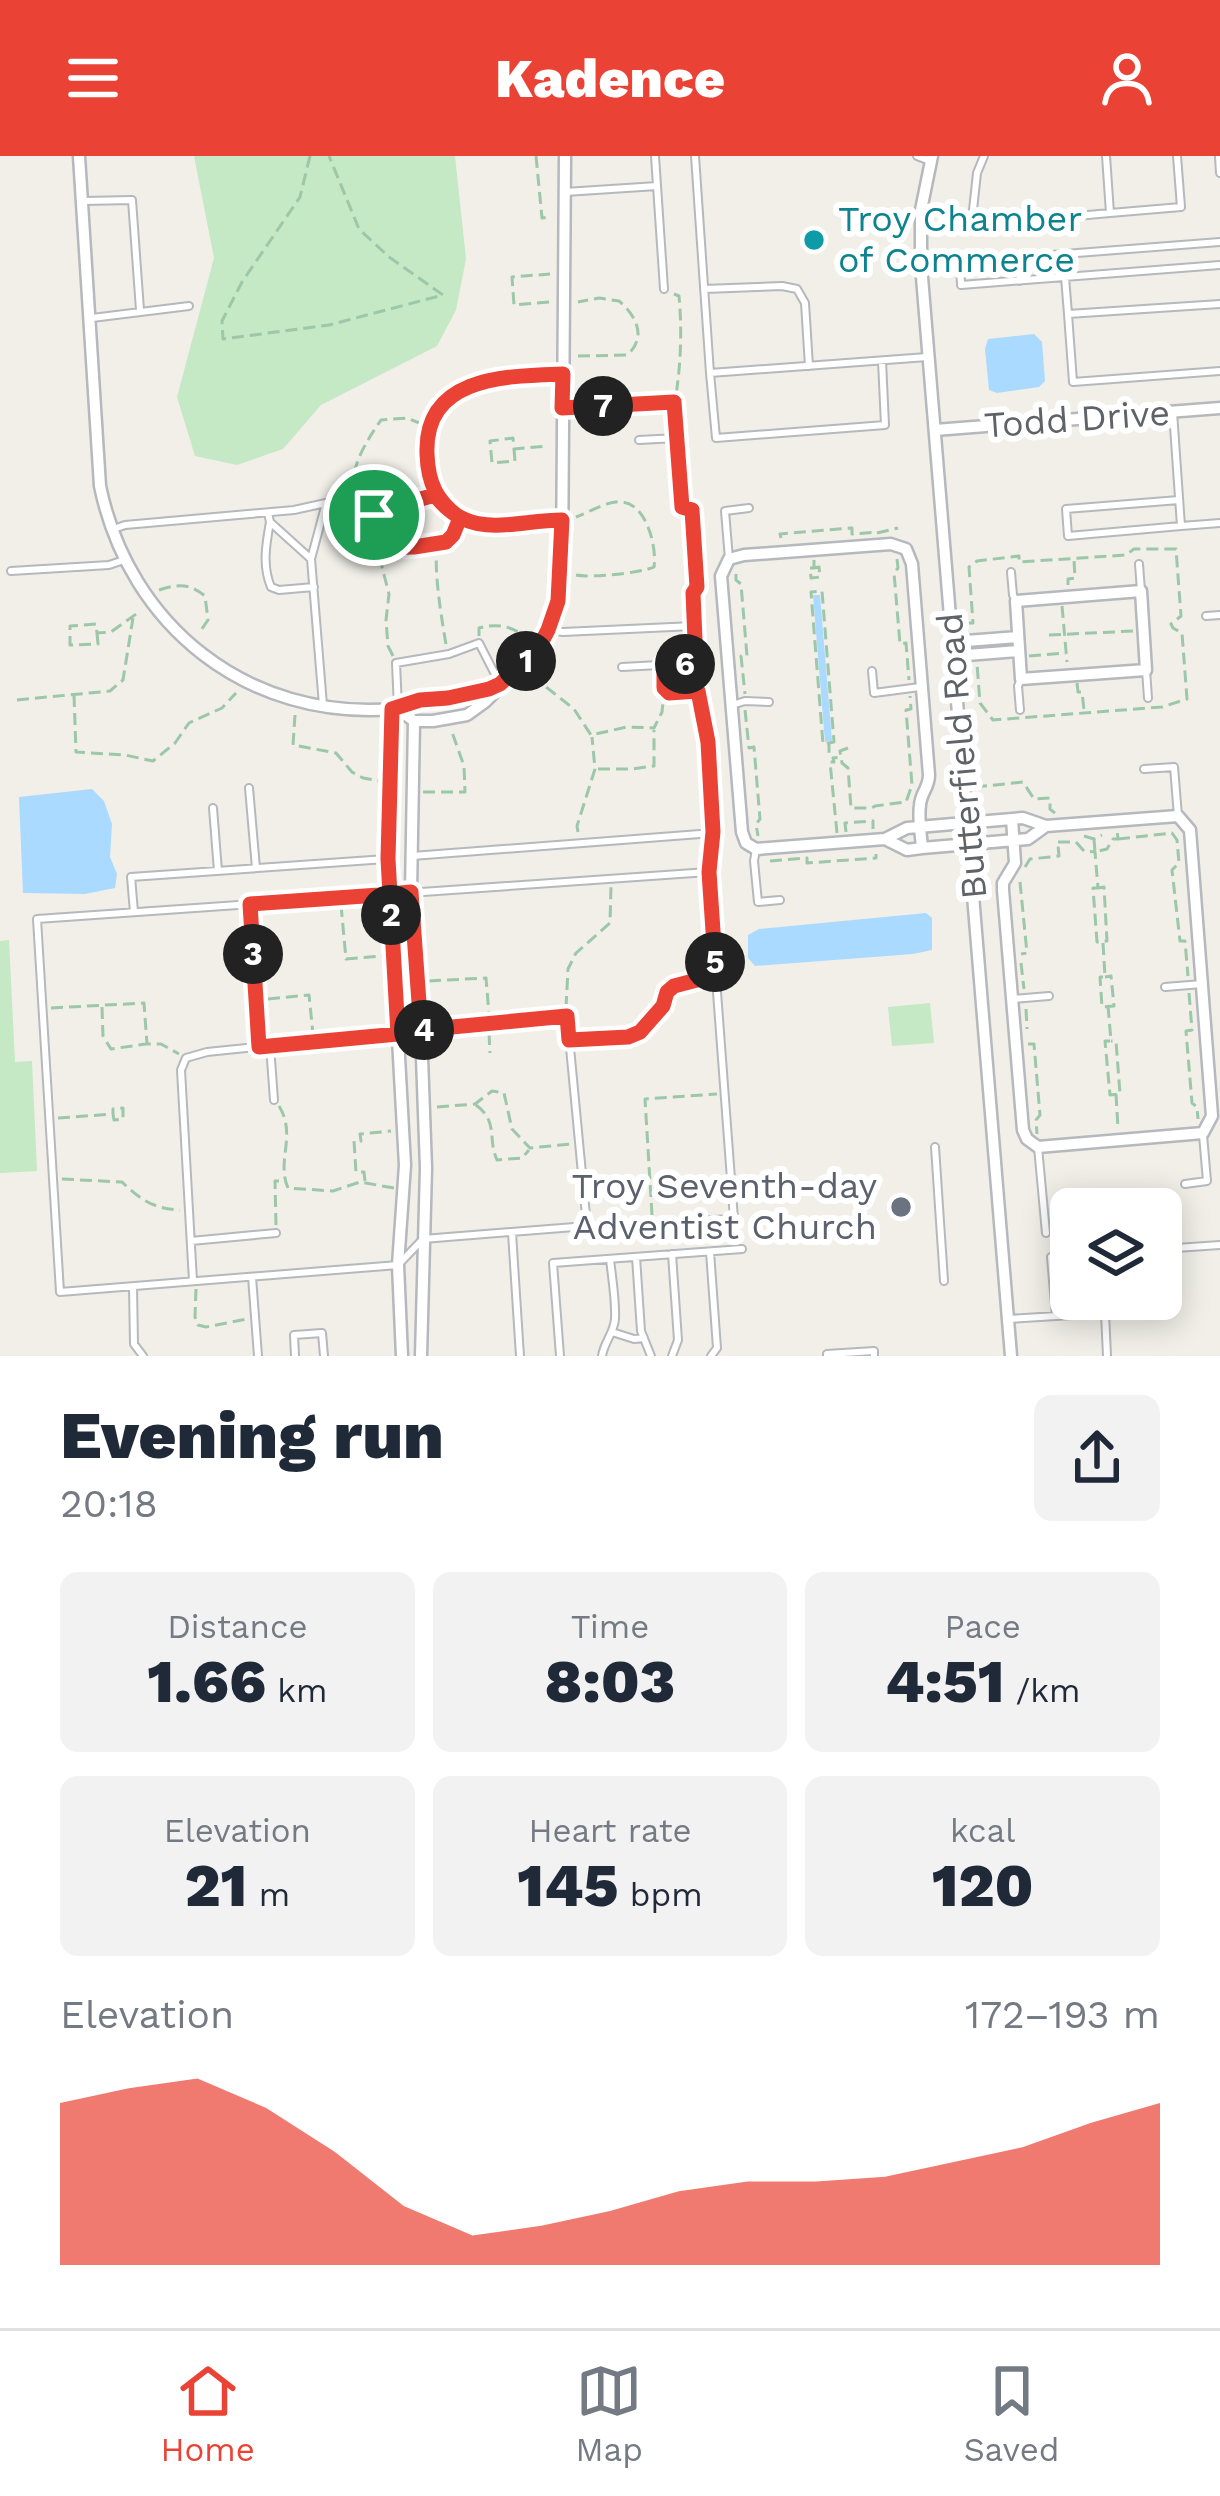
<!DOCTYPE html>
<meta charset="utf-8">
<style>
:root{--surface:#fff;--page:#f2f2f3;--text:#1f2937;--muted:#747a83;--line:#e0e1e3;--accent:#ea4335}
body{margin:0;font-family:"Work Sans",sans-serif;background:var(--page);color:var(--text);height:100vh;display:flex;flex-direction:column;font-size:45px;white-space:nowrap}
*{box-sizing:border-box;margin:0}
p{font-size:39px;color:var(--muted)}
.icon{flex:none;width:66px;height:66px;fill:none;stroke:currentColor;stroke-width:2;stroke-linecap:round;stroke-linejoin:round}
.map{position:relative;height:1200px;overflow:hidden}
.details{display:flex;flex-direction:column;background:var(--surface);flex:1}
.details>*{flex:none}
.buttons{position:absolute;left:1050px;top:1032px;display:grid;gap:24px}
.buttons a{display:grid;place-items:center;width:132px;height:132px;border-radius:18px;background:var(--surface);box-shadow:0 6px 30px #0003;font-size:60px}
.pin{position:absolute;display:grid;place-items:center;width:102px;height:102px;color:#fff;margin:-51px;border:6px solid #fff;border-radius:50%;box-shadow:0 3px 12px #0007}
.km{position:absolute;width:60px;height:60px;margin:-30px;border-radius:50%;background:#222;color:#fff;font-size:33px;line-height:60px;text-align:center}
.round{display:grid;place-items:center;flex:none;width:126px;height:126px;border-radius:18px;background:var(--page)}
.headline{display:flex;align-items:center;justify-content:space-between;height:204px;padding:0 60px}
h1{font-size:66px;font-weight:800;line-height:90px}
.figures{display:grid;grid-template-columns:repeat(3,1fr);gap:18px;height:204px;padding:12px 60px}
.figures div{display:grid;align-content:center;border-radius:18px;background:var(--page);text-align:center}
.figures b{font-size:60px;font-weight:800}
.figures small{font-size:33px;font-weight:400}
.figures p{font-size:33px}
.chart{height:336px;padding:24px 60px}
.chart p{display:flex;justify-content:space-between}
.chart svg{width:100%;height:216px;margin-top:12px;fill:var(--accent);opacity:.7}
header{display:flex;justify-content:space-between;align-items:center;height:156px;padding:0 60px;background:var(--accent);color:#fff;font-size:54px;font-weight:800}
.tabs{display:flex;justify-content:space-around;align-items:center;height:168px;border-top:3px solid var(--line);background:var(--surface);font-size:33px;color:var(--muted)}
.tabs a{display:grid;justify-items:center;gap:6px}
.tabs .current{color:var(--accent)}
.map>svg:first-child{display:block}
</style>
<header><svg class="icon" aria-label="menu" viewBox="0 0 24 24"><path d="M4 6h16M4 12h16M4 18h16"/></svg>Kadence<svg class="icon" aria-label="person" viewBox="0 0 24 24"><circle cx="12" cy="8" r="4"/><path d="M4 21q1-7 8-7t8 7"/></svg></header>
<div class="map">
<svg width="1220" height="1200" viewBox="0 0 1220 1200">
<rect width="100%" height="100%" fill="#f1efe8"/>
<path fill="#c5e8c5" d="M194,0H455L466,103L456,154L437,190L321,249L283,293L237,309L195,300L177,241L214,102Z
M9,784L15,906L32,905L37,1015L0,1017V785Z
M930,847L934,887L892,890L888,851Z"/>
<path fill="#aadaff" d="M1034,178L1042,186L1045,225L1039,231L997,237L989,234L985,193L988,183Z
M813,439H820L832,585L825,586Z
M92,633L104,645L112,668L110,701L117,718L115,732L85,738L23,737L19,641Z
M926,757L932,762V794L913,798L755,810L748,802V779L759,773Z"/>
<g fill="none" stroke-linecap="round" stroke-linejoin="round">
<g stroke="#b5b8bc" stroke-width="10">
<path id="lane" d="M655,0L664,133
M695,0L710,217L927,201
M917,0L930,5
M984,0L977,17L972,63L988,68L1110,57
M1106,0L1110,57L1181,51L1177,0
M1219,0L1220,17
M565,36L657,30
M84,45L132,44L140,154
M1018,102L1020,125
M960,106L961,129L1220,109
M921,109L1220,86
M1065,121L1068,158
M704,133L782,130L797,133L805,147L809,210
M1220,148L1068,158L1073,226L1220,215
M92,162L189,150
M710,217L716,282L885,269L882,205
M562,252L674,246L682,351
M1173,256L1181,370L1220,367
M639,284L677,282
M1179,344L1066,353L1068,380L1181,370
M268,357L270,366L311,403
M562,364C538,364 512,373 488,371C427,365 403,279 448,244C481,218 524,219 563,218
M270,366C266,388 262,410 271,431L279,434L314,431
M111,374L125,369L294,354L326,347L311,403L323,549
M729,403L725,355L749,352
M1139,408L1141,435
M11,415L109,409L124,404
M1011,416L1013,439L1016,445
M693,437L694,470
M1206,460L1220,459
M549,474L563,476L694,470L699,548L708,586L713,677L708,716L734,1063L587,1070L423,1083L398,1109L60,1136L37,763L708,716
M664,509L665,533L669,537L698,535
M622,511L696,507
M1146,514L1148,542
M872,515L874,537L920,531
M732,549L745,545L769,546
M398,552L396,507L449,498L479,487L500,528
M1020,554L1018,530L1021,523
M1144,613L1174,611L1178,660
M249,632L256,712
M213,652L218,715
M756,693L754,705L758,746L780,744
M412,700L713,677
M250,748L259,891
M134,756L131,721L386,703
M1165,831L1202,828
M1012,843L1049,840
M270,890L274,944
M935,991L944,1125
M1038,991L1046,1077
M1185,1028L1207,1025L1203,979
M512,1077L520,1200
M191,1085L276,1077
M1161,1093L1220,1089
M710,1096L717,1192L711,1200
M636,1101L641,1175L651,1200
M252,1121L258,1200
M193,1125L181,914L186,902L207,896L567,860L587,1070
M133,1131L134,1188L143,1200
M1056,1160L1051,1101L1071,1100
M1008,1163L1105,1157L1107,1200
M612,1176L634,1183L644,1182
M295,1200L294,1179L322,1177L324,1200
M560,1200L553,1107L742,1093
M602,1200C604,1186 614,1177 615,1163C616,1144 612,1122 610,1103
M672,1200L678,1184L672,1098
M827,1200V1198L874,1195V1200"/>
</g>
<g stroke="#b5b8bc" stroke-width="15">
<path id="street" d="M79,0L100,330C129,470 248,565 394,553C403,552 410,546 420,544C428,542 438,543 447,542C465,540 484,535 500,528
M932,0L921,54V109L1011,1200
M935,274L1220,252
M1141,435L1146,514L1021,523L1016,445Z
M953,486L1018,481
M954,500L1019,495
M392,553L388,703L405,1009L398,1109L402,1200
M398,553L414,565H433L467,559L485,546L538,493L548,474L558,445L562,409L565,0
M414,565L411,736L421,874L426,1012L421,1200
M885,683L907,694L922,692L1028,683L1046,670
M922,692C921,678 918,663 920,649C921,636 929,632 929,619L912,408L906,393L891,388L744,399L729,403L721,420L742,676L746,687L756,693L885,683L907,672L953,668L1023,662L1046,670L1178,660L1190,674L1212,960L1203,977L1038,991L1027,983L1023,974L1003,734V727L1015,707L1012,663"/>
</g>
<path stroke="#9cc7a9" stroke-width="3" stroke-dasharray="12 6" stroke-linecap="butt" d="M310,0L300,41L242,126L222,165L223,183L329,169L443,139L389,101L359,73L329,0
M536,0L542,62L550,61
M674,138L679,140C682,173 681,206 676,239
M549,146L514,149L512,121L550,118
M578,200L627,199C647,182 637,160 619,145L599,142L578,146
M514,293L515,305L492,307L490,285L513,282L514,293L548,290
M333,340L350,328
M689,353L692,354L697,430
M375,358L385,353L429,341
M877,377L898,372
M781,382L780,378L852,372V378L877,376
M381,391L437,388
M897,403L898,412L894,417L900,488L906,487L909,524
M814,404V412H810L811,422L820,421L819,411L814,412
M736,418V424L741,428L747,500H741L745,538
M576,419C591,422 641,417 654,411C657,392 647,348 622,346C608,344 590,356 576,361
M1068,429V423L1075,422L1074,404
M159,434C178,428 189,427 205,440L208,464L199,477
M1062,450L1067,506
M965,467H973L969,411L977,405L1019,400V406L1126,399L1134,393H1176L1181,460L1171,468L1173,472L1182,477L1187,543L1162,551L993,564L980,547L977,508
M97,477L98,488L70,489V470L96,468L97,477L111,476L139,456
M1049,479L1134,475
M479,480V472C498,467 510,470 527,481
M446,488C443,472 431,401 439,390C445,382 451,382 457,369
M393,500L388,490L386,464L389,438L381,407L377,368L374,359L352,344C350,312 363,290 381,264L407,262L422,268
M1029,500L1066,497
M532,520L574,553L591,579L627,571L654,572L662,556L663,546
M1077,527L1078,536H1082L1084,554
M74,539L76,596L125,599L153,605L175,587L189,567L222,552L236,537
M17,544L110,535L123,524L133,462
M745,554L749,592L754,591L760,663L756,668L758,680
M295,559L293,589L336,597L352,616L363,622L380,625
M829,587L834,586L822,435L811,436L823,588L829,587V598
M848,592L840,595L842,607L848,612L851,652H872L875,650L906,646L912,629L906,554L911,553L910,540
M598,613H632L654,610V574
M975,631L1023,626L1034,643L1050,642V653L1056,658
M423,636H465L464,610L452,576
M578,676L577,670L595,613L592,581
M846,676L845,667L873,665V673
M837,677L830,606H834L833,602L841,601
M1084,680L1094,683L1102,679
M1094,683L1095,696L1107,693L1113,683H1118L1117,674
M1118,683L1172,677L1177,684L1179,707L1172,714L1180,785H1185L1188,820
M1058,686H1076L1084,695L1095,696L1098,732H1093L1097,786L1107,785L1104,731L1098,732
M770,705L807,702V707L876,702V698
M1025,711L1030,703L1059,700L1058,689
M1020,726L1027,797L1021,798
M341,749L346,803L383,800
M1103,787L1105,821H1100L1102,851L1114,850L1111,820L1105,821
M1021,807L1024,833
M429,825L486,822L489,858
M1189,837L1192,874L1186,875L1192,947L1197,951L1198,963
M268,843L309,839L313,878
M1108,850L1111,885H1105L1110,939L1120,938L1116,885H1111
M102,851L103,880L111,893L146,888
M51,852L144,847L147,888H161L179,898
M566,852L568,813L576,797L610,767L611,730
M1026,853L1027,873
M489,877L490,897
M577,883L628,882L640,876L663,850L667,836L674,830L709,820
M1028,888H1034L1040,959L1036,964L1037,978
M1116,938L1118,972
M476,949C499,966 487,982 497,1004L522,1002L529,994
M279,950C297,979 276,1005 288,1032L333,1035L360,1026L394,1032
M437,951L475,948L492,935L504,937L512,973L530,992L571,988
M58,962L113,958L114,964L123,963V952L113,953V958
M62,1023L122,1026C141,1044 154,1053 180,1054
M365,1025L364,1016H356L354,985H361L360,978L391,975
M652,1059L645,943L717,938
M276,1069L275,1025H282
M196,1133L195,1161L198,1169L206,1171L247,1163"/>
<use href="#lane" stroke="#fff" stroke-width="6"/>
<use href="#street" stroke="#fff" stroke-width="10"/>
</g>
<g fill="none" stroke-linecap="round" stroke-linejoin="round">
<g stroke="#fff" stroke-width="24">
<path id="route" d="M374,359L385,353L435,339C470,386 514,364 562,364L558,445L548,474L538,493L500,528L489,533L448,542L420,544L392,553L388,703L398,878L259,891L250,748L379,739L411,736L421,874L567,860L569,884L628,881L640,876L663,850L667,836L674,830L716,819L709,716L713,676L708,586L698,535L669,537L664,532V508L696,507L693,437L697,431L692,354L682,351L674,246L562,252L563,218C506,220 424,220 427,298C428,328 437,345 460,362L453,379L446,386L414,391L380,392V376L374,359"/>
</g>
<use href="#route" stroke="#ea4335" stroke-width="15"/>
</g>
<circle fill="#0f9aa8" stroke="#fff" stroke-width="4.5" cx="814" cy="84" r="12"/>
<circle fill="#6b7280" stroke="#fff" stroke-width="4.5" cx="901" cy="1051" r="12"/>
<g text-anchor="middle" dominant-baseline="central" stroke-width="12" stroke-linejoin="round" paint-order="stroke">
<g font-size="36" fill="#0d838f" stroke="#fff" text-anchor="start">
<text x="838" y="63">Troy Chamber<tspan x="838" dy="41">of Commerce</tspan></text>
</g>
<g font-size="36" fill="#5f6368" stroke="#fff">
<text transform="translate(1077 263) rotate(-4)">Todd Drive</text>
<text transform="translate(962 600) rotate(-95)">Butterfield Road</text>
</g>
<g font-size="36" fill="#5b616d" stroke="#fff" text-anchor="end">
<text x="877" y="1030">Troy Seventh-day<tspan x="877" dy="41">Adventist Church</tspan></text>
</g>
</g>
</svg>
<div class="buttons">
<a><svg class="icon" aria-label="layers" viewBox="0 0 24 24"><path d="M12 4l9 5-9 5-9-5zM3 14l9 5 9-5"/></svg></a>
</div>
<div class="pin" style="left:374px;top:359px;background:#1e9e55"><svg class="icon" aria-label="arrive" viewBox="0 0 24 24"><path d="M6 21V4h12l-3 4 3 4H6"/></svg></div>
<b class="km" style="left:526px;top:505px">1</b>
<b class="km" style="left:391px;top:759px">2</b>
<b class="km" style="left:253px;top:798px">3</b>
<b class="km" style="left:424px;top:874px">4</b>
<b class="km" style="left:715px;top:806px">5</b>
<b class="km" style="left:685px;top:508px">6</b>
<b class="km" style="left:603px;top:250px">7</b>
</div>
<section class="details">
<div class="headline"><div><h1>Evening run</h1><p>20:18</p></div><a class="round"><svg class="icon" aria-label="share" viewBox="0 0 24 24"><path d="M12 15V3M7 8l5-5 5 5M5 13v7h14v-7"/></svg></a></div>
<div class="figures">
<div><p>Distance</p><b>1.66<small> km</small></b></div>
<div><p>Time</p><b>8:03</b></div>
<div><p>Pace</p><b>4:51<small> /km</small></b></div>
</div>
<div class="figures">
<div><p>Elevation</p><b>21<small> m</small></b></div>
<div><p>Heart rate</p><b>145<small> bpm</small></b></div>
<div><p>kcal</p><b>120</b></div>
</div>
<div class="chart"><p><span>Elevation</span>172–193 m</p>
<svg viewBox="0 0 160 44" preserveAspectRatio="none"><path d="M0 44V11L10 8L20 6L30 12L40 21L50 32L60 38L70 36L80 33L90 29L100 27L110 27L120 26L130 23L140 20L150 15L160 11V44z"/></svg>
</div>
</section>
<nav class="tabs">
<a class="current"><svg class="icon" aria-label="home" viewBox="0 0 24 24"><path d="M3 11l9-7 9 7M6 9v11h12V9"/></svg>Home</a>
<a><svg class="icon" aria-label="map" viewBox="0 0 24 24"><path d="M3 6l6-2 6 2 6-2v14l-6 2-6-2-6 2zM9 4v14M15 6v14"/></svg>Map</a>
<a><svg class="icon" aria-label="saved" viewBox="0 0 24 24"><path d="M7 4h10v16l-5-4-5 4z"/></svg>Saved</a>
</nav>
